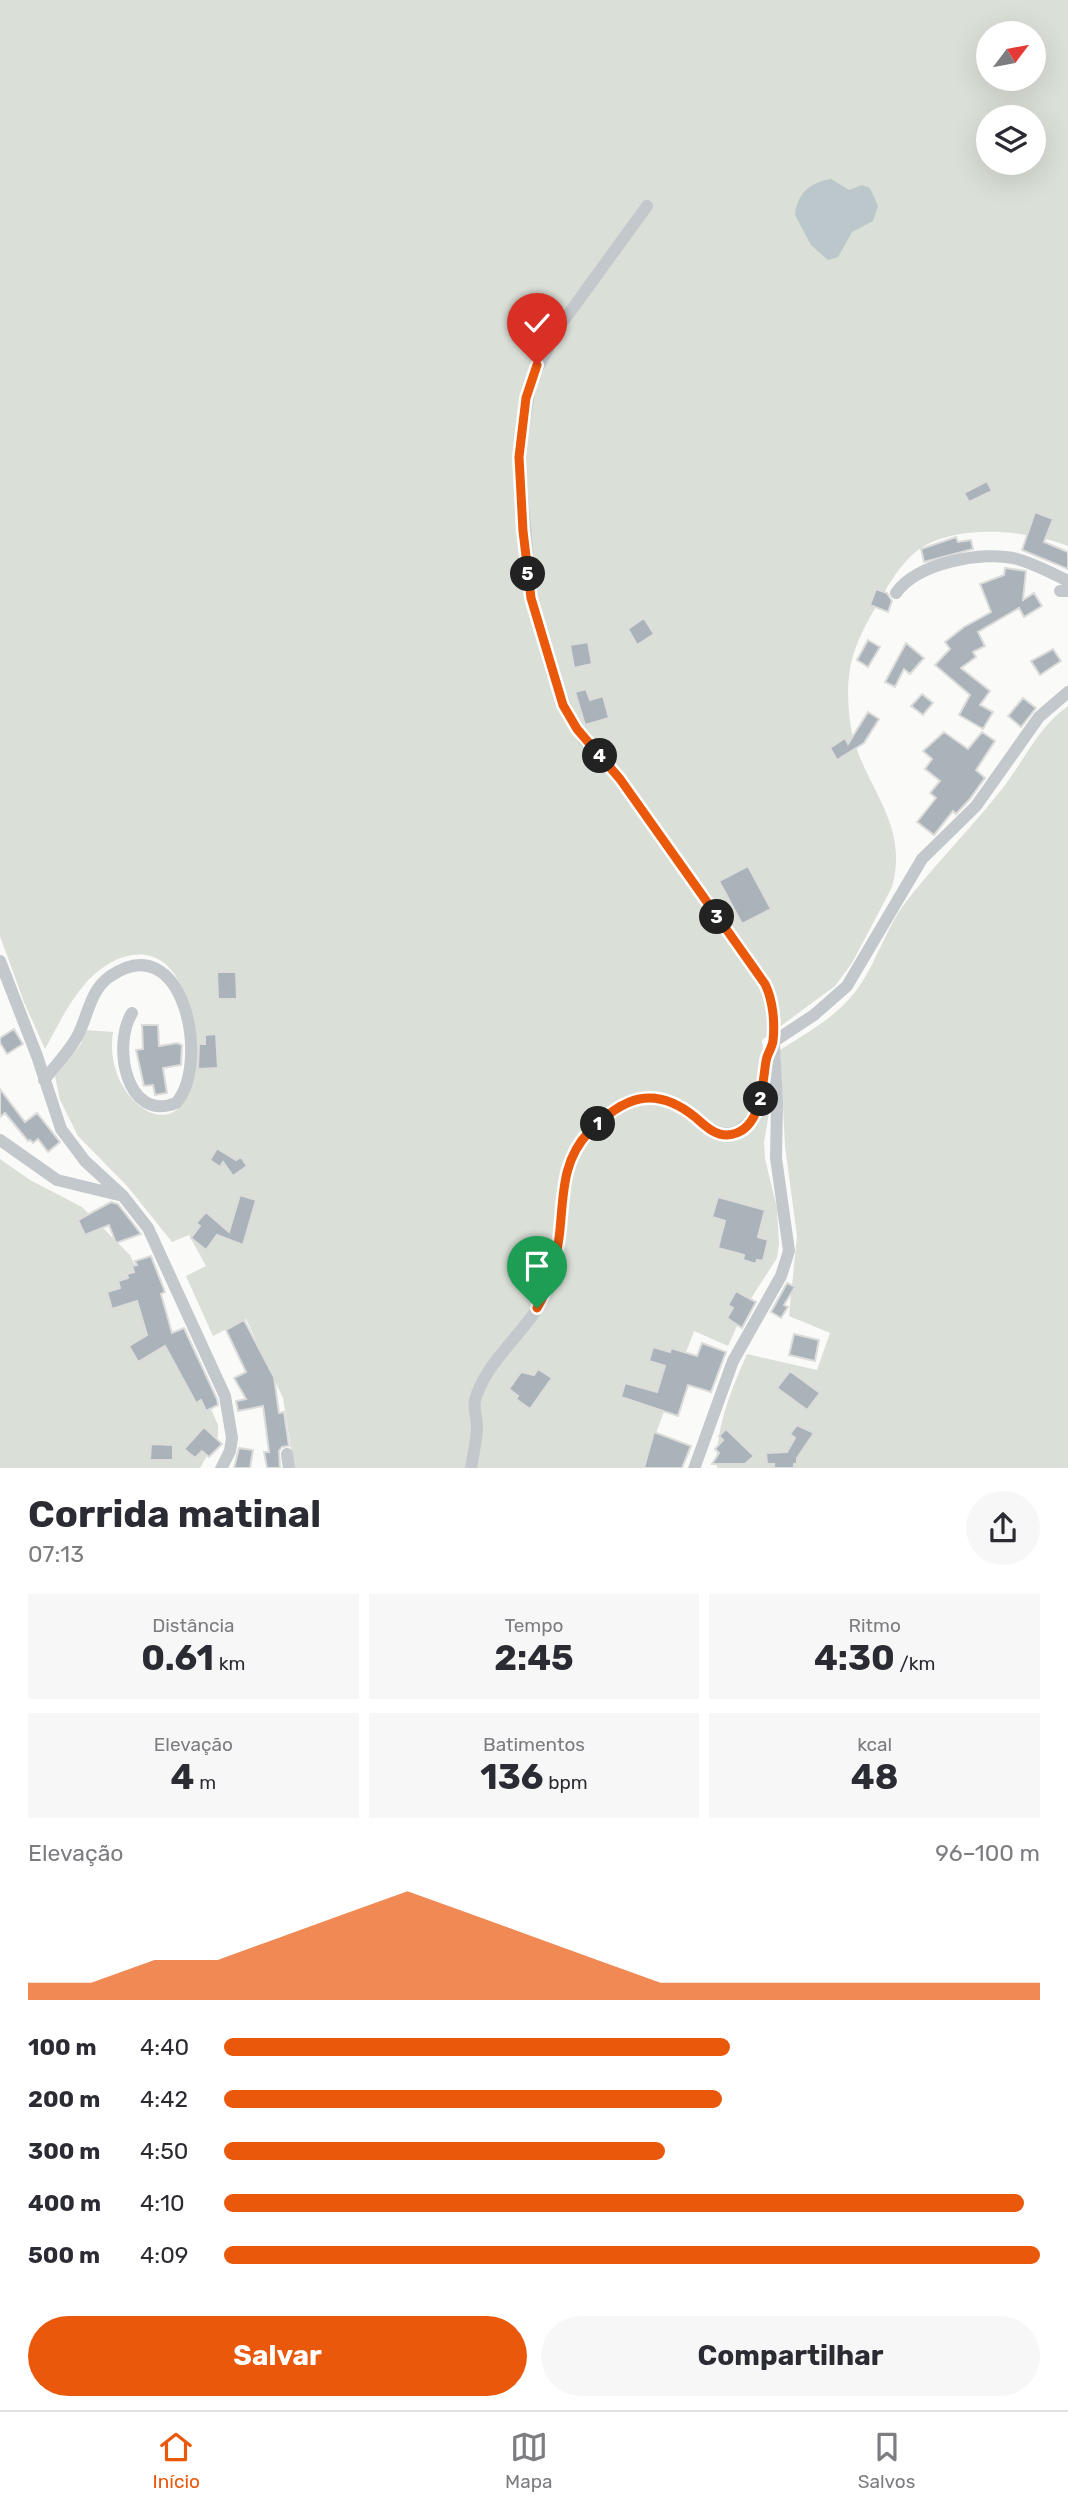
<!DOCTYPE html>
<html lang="pt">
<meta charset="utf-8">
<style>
:root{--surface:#fff;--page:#f7f7f7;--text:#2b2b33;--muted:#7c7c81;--line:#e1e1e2;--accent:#ea580c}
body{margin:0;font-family:Rubik,sans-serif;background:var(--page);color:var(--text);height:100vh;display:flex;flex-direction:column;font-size:26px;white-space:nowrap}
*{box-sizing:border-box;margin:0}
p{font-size:23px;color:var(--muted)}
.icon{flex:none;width:38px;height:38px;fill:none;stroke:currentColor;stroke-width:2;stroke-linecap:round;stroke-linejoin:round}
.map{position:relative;height:1468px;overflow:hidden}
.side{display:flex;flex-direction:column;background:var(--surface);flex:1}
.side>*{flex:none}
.needle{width:46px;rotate:58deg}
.controls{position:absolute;left:976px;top:21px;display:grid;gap:14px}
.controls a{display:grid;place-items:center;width:70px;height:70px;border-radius:50%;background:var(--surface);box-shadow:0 7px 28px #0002;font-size:35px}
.pin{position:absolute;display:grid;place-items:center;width:60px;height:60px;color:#fff;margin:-72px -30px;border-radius:50% 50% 50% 0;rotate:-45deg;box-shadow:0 0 7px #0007}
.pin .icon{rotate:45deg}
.km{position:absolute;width:35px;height:35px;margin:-18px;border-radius:50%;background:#222;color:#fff;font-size:19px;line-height:35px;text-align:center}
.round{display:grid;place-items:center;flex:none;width:74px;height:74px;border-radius:37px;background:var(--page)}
.summary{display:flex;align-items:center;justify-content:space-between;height:119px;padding:0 28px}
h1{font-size:38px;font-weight:700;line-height:52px}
.stats{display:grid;grid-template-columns:repeat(3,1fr);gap:10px;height:119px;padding:7px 28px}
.stats div{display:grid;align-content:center;border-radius:0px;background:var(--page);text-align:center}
.stats b{font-size:35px;font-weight:700}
.stats small{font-size:19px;font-weight:400}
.stats p{font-size:19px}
.chart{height:196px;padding:14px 28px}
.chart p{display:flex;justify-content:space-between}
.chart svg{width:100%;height:126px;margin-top:7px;fill:var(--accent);opacity:.7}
.action{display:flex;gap:14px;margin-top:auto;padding:14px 28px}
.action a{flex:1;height:80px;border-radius:42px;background:var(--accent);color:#fff;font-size:28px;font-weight:700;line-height:80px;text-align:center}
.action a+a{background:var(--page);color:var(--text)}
ul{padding:0 28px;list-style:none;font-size:23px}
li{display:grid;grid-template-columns:112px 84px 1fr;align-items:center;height:52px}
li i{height:18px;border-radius:9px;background:var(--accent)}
.menu{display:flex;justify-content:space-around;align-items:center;height:98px;border-top:2px solid var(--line);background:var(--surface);font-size:19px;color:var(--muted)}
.menu a{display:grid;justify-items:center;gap:4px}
.menu .active{color:var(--accent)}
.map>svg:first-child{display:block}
</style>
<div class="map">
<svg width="1068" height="1469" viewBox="0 0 1068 1469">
<rect width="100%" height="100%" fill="#fafaf8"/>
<path fill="#dadfd7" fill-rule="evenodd" d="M0,0H1068V546C1027,530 956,523 918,550C900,564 888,585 877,605C852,647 844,672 850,721C858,783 911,819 892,887L852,963L835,986L762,1040L769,1113L764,1142L765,1159L777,1208L779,1244L777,1258L745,1308L728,1346L694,1331L643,1468H294L283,1398L246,1319L213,1336L186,1276L206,1266L189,1235L172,1242L128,1187L78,1136L60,1100L55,1076L81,1044L86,1030L113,1032C102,1098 177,1154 193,1079C190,1055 190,1009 182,988C161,938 114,950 84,985C68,1004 57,1027 45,1049L24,1002L0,936ZM989,33H1034V79H989ZM989,117H1034V163H989Z
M1068,706V1468L717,1469C715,1429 731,1390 747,1354L817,1370L830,1333L789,1316L797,1236L785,1146L780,1050C810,1031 843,1013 862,982C878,957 887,927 905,903C936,863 971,828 1002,789C1024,761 1038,727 1068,706Z
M0,1159L30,1180L82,1207L129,1254L199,1382L218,1425V1436L200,1468H0Z"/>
<path fill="#bbc7cb" d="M831,179L849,190L862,185L870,188L878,206L873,221L852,232L838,257L828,260L811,245L795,215C797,194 810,182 831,179Z"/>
<path fill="#aab3b9" stroke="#dcdcda" stroke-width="2" d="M987,481L992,491L969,502L964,493Z
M1035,512L1053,519L1044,542L1068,552V569L1022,550Z
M956,537L958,542L971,540L973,549L924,562L921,549Z
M1005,568L1026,571L1023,600L1034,593L1042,606L1024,617L1019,608L978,632L985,646L973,652L976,657L961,668L990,691L980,705L993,712L983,729L959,715L970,695L935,665L950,649L945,642L964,627L991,612L980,584L1004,575Z
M876,589L887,593L892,601L888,612L870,605Z
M644,618L654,634L637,645L628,629Z
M868,640L880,647L868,667L857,660Z
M588,642L592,664L574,668L570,645Z
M906,643L924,658L910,674L904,669L895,687L885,682Z
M1053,649L1061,661L1040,675L1031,661Z
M586,689L590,700L603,696L609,718L585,725L575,692Z
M922,694L933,703L923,715L911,706Z
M1023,698L1036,708L1021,727L1008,716Z
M868,712L879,719L864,743L837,760L830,748L845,738L848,744Z
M944,732L968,749L982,732L995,741L976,770L985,778L969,800L956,814L953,811L934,835L917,822L936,798L930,793L940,781L925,769L932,759L923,751Z
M748,866L771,909L742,924L719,881Z
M217,972H236L237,999H218Z
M142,1025H158L159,1046L177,1043L182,1045L181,1065L163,1068L167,1093L155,1095L153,1085L144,1086L136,1050L143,1049Z
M14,1029L23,1044L7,1054L0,1043V1038Z
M216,1034L218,1068L198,1069L199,1044H205V1035Z
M0,1089L25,1122L37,1113L60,1142L48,1152L38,1139L33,1143L30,1140L28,1141L5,1113L0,1117Z
M213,1146L236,1160L241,1157L247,1166L233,1176L223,1162L220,1167L210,1160L216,1150Z
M240,1195L256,1200L243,1245L217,1235L206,1250L191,1238L200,1226L196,1223L206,1212L229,1232Z
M718,1197L765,1210L758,1237L768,1240L763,1261L757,1260L756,1264L743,1260L744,1255L718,1248L725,1221L712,1217Z
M111,1202L118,1204L141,1234L116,1243L109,1225L85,1235L78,1220Z
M151,1256L165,1292L161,1294L172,1333L184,1328L217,1399L218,1405L206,1411L201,1400L196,1403L165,1346L138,1362L129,1346L147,1335L137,1301L112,1309L107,1292L120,1288L118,1281L128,1278L127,1274L134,1272L132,1266L137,1265L135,1261Z
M787,1283L795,1287L784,1305L788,1307L781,1318L771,1312Z
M736,1291L756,1302L742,1328L727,1318L733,1308L728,1305Z
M244,1320L274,1377L279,1413L284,1412L289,1446L282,1447L279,1451L280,1468H267L264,1452H269L263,1406L238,1411L236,1401L246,1399L234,1378L246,1372L226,1330Z
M794,1334L819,1340L815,1361L789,1355Z
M702,1343L726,1352L711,1392L688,1385L678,1416L621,1397L625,1383L657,1392L665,1366L649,1361L653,1347L670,1352L671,1348L697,1356Z
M538,1369L552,1378L530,1409L516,1399L518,1396L509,1389L521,1372L534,1375Z
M790,1371L820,1393L807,1410L777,1388Z
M797,1425L814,1433L797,1458V1464H794V1468H774V1464H767L766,1453L787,1452L795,1438L790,1434Z
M204,1427L222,1444L209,1457L202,1451L195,1458L184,1449Z
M726,1429L754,1456L745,1464H712L719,1453L715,1449L723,1440L719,1436Z
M654,1432L691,1446L682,1468H644Z
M151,1444L173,1445V1460H150Z
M239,1448L253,1450L250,1468H234Z"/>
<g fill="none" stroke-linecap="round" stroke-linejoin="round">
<path stroke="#c3c8cc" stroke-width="12" d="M647,206L562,323L531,380L519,457L531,598L552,673L570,717L584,740L620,779L761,977L769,991L772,1006L777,1102L776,1158L789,1251L781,1276L733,1361L694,1469
M1060,591H1068
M896,593C917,563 983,550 1017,559C1035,564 1052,573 1068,581
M0,961L37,1056L61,1129L85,1161L123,1196L148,1228L225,1396L232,1438L230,1451L221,1469
M773,1042L814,1015L847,986L922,859L976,806L1039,717L1068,692
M44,1080C55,1066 68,1053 77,1037C88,1017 89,992 109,977C184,924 211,1064 176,1103C126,1123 112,1045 132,1013
M0,1140L57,1180L123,1196
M287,1454L289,1469
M471,1469C473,1454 477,1440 477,1426C477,1417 473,1409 475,1400C486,1359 532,1328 548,1289C577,1213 538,1158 623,1106C684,1068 710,1172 753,1117C768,1097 762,1069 771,1046"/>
</g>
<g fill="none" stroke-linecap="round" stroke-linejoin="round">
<g stroke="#fff" stroke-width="14">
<path id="route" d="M537,365L526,398L519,457L523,531L531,598L563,705L577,729L620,779L765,984C773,1000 775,1023 773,1041C772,1048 767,1054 766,1061C762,1085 762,1133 727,1135C714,1135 704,1125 695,1117C654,1084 623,1097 589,1132C560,1162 564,1200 559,1238C556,1263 550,1286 537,1308"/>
</g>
<use href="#route" stroke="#ea580c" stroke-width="9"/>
</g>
</svg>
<div class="controls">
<a><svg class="needle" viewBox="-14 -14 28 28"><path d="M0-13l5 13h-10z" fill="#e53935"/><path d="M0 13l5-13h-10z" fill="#7c7c81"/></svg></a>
<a><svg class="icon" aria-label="layers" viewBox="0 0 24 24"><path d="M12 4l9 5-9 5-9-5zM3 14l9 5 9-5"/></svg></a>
</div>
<div class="pin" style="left:537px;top:1308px;background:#1e9e55"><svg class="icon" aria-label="arrive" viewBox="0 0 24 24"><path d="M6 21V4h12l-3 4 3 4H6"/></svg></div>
<div class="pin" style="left:537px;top:365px;background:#d93025"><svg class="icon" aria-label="check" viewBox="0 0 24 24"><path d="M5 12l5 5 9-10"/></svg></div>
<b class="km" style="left:598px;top:1124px">1</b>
<b class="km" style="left:761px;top:1099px">2</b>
<b class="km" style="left:717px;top:917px">3</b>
<b class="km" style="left:600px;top:756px">4</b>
<b class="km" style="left:528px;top:574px">5</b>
</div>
<section class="side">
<div class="summary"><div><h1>Corrida matinal</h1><p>07:13</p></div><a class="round"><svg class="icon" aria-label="share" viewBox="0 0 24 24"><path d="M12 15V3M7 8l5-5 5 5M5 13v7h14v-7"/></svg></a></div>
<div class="stats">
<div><p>Distância</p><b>0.61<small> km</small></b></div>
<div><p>Tempo</p><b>2:45</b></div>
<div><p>Ritmo</p><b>4:30<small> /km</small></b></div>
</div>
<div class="stats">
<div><p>Elevação</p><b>4<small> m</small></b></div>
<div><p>Batimentos</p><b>136<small> bpm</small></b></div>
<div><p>kcal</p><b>48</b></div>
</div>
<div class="chart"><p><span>Elevação</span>96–100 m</p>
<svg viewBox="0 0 160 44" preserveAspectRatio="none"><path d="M0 44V38L10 38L20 30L30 30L40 22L50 14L60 6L70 14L80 22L90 30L100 38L110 38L120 38L130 38L140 38L150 38L160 38V44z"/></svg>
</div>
<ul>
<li><b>100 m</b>4:40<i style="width:62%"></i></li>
<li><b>200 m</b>4:42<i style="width:61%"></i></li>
<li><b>300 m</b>4:50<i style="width:54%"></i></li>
<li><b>400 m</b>4:10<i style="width:98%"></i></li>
<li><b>500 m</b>4:09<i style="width:100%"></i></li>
</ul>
<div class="action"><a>Salvar</a><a>Compartilhar</a></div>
</section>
<nav class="menu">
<a class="active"><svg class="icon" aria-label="home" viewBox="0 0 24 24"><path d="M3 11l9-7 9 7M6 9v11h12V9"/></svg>Início</a>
<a><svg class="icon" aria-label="map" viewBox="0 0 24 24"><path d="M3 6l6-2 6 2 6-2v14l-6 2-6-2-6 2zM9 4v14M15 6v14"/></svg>Mapa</a>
<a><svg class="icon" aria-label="saved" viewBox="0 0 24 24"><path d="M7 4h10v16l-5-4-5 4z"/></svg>Salvos</a>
</nav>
